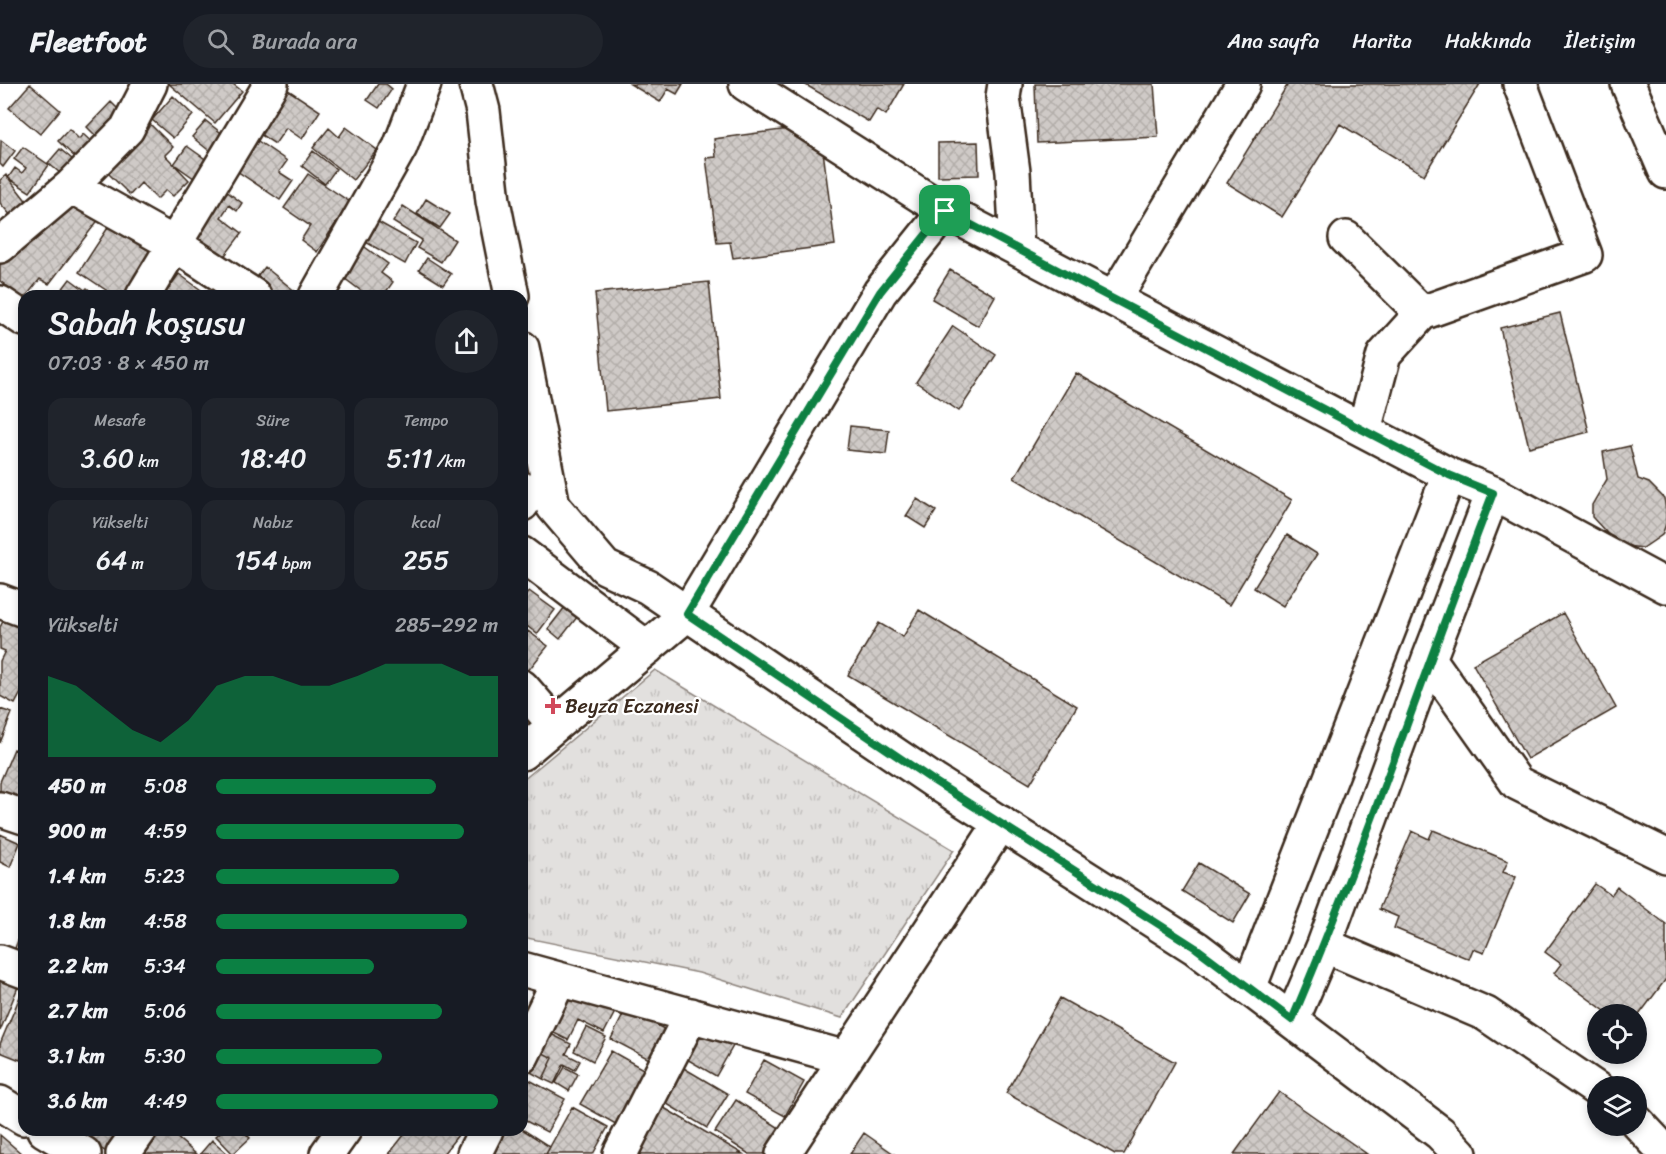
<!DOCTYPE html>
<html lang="tr">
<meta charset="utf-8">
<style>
:root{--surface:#171b24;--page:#20242c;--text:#f1f3f6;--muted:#9ea1a6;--line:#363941;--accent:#0b8043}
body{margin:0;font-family:Sriracha,sans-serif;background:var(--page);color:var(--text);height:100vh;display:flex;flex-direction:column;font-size:22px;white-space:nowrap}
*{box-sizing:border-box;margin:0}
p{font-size:20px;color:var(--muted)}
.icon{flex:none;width:33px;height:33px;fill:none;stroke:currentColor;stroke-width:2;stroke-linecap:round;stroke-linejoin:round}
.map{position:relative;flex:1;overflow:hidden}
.side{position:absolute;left:18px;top:206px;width:510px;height:846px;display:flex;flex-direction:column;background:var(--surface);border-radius:18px;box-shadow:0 3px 9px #0003}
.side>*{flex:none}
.fabs{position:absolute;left:1587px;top:920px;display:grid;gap:12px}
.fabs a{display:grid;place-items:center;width:60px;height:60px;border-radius:50%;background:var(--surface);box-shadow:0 3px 9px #0003;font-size:30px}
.pin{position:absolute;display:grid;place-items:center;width:51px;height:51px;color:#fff;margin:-26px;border-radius:12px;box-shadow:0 3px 9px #0006}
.round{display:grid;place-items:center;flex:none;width:63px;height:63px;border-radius:32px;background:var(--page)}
.overview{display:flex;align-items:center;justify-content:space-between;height:102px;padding:0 30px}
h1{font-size:33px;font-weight:600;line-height:45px}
.stats{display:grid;grid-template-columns:repeat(3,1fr);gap:9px;height:102px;padding:6px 30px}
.stats div{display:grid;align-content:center;border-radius:15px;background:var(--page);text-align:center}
.stats b{font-size:26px;font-weight:600}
.stats small{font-size:16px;font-weight:400}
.stats p{font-size:16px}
.chart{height:168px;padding:12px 30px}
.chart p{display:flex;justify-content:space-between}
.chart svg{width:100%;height:108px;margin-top:6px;fill:var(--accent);opacity:.7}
ul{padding:0 30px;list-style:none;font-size:20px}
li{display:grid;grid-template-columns:96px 72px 1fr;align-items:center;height:45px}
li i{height:15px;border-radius:8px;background:var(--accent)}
header{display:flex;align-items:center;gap:36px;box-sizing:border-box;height:84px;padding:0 30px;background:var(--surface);border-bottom:2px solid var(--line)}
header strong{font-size:28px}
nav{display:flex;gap:33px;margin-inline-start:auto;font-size:21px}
.search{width:420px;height:54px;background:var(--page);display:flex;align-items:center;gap:15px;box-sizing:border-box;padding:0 21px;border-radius:33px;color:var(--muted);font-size:22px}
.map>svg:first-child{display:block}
</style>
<header>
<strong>Fleetfoot</strong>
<div class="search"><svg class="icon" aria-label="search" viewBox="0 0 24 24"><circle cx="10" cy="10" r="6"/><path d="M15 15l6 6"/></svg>Burada ara</div>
<nav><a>Ana sayfa</a><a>Harita</a><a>Hakkında</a><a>İletişim</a></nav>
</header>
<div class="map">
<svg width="1666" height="1070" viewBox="0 0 1666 1070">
<defs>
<pattern id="park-tufts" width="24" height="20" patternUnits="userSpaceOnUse" patternTransform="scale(1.5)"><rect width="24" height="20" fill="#e2e0de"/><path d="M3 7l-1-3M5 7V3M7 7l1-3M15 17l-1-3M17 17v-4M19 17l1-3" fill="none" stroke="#c3c0be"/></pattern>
<pattern id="building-cross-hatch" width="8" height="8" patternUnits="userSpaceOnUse" patternTransform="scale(1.5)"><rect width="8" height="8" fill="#cfcac7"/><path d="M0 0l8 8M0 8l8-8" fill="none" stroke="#b3aeaa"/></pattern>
</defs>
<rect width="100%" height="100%" fill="#fff"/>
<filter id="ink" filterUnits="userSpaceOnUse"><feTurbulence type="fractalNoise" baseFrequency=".0167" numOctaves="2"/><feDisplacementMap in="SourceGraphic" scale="12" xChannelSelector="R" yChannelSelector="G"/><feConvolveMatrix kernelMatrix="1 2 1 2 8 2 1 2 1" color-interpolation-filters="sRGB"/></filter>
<g filter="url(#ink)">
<path fill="url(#park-tufts)" stroke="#8e857e" stroke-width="1.5" d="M655,586L954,766L842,934L699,889L522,853V697Z"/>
<path fill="url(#building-cross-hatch)" stroke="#3b2a1e" stroke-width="1.5" d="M30,0L60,26L40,50L9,24Z
M169,0H233L242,7L215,39Z
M279,0L320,27L302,55L286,44L275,60L249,43Z
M378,0H386L392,5L379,24L367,16Z
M630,0H683L677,10L668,5L660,18Z
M804,0H904L886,31L877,25L869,38Z
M1035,0H1154L1158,53L1037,59Z
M1288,0H1480L1424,91L1340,40L1282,133L1227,99Z
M173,12L193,31L173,54L152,36Z
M111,18L123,30L99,55L87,43Z
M206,37L225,52L212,69L192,53Z
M148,38L173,63L165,71L189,96L173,112L166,106L157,115L141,99L130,111L102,83Z
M811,42L822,59L835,161L733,174L730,158L717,159L706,74L716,73L714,55Z
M346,43L377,66L353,96L313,64L329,44L339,53Z
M69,45L79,55L83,50L97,63L82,80L58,57Z
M1,56L15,67L3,83L0,80Z
M258,57L287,77L279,88L293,97L280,116L237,87Z
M978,58L979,91L938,92V59Z
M187,62L215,82L201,99L174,80Z
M23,63L49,81L30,108L8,94L15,84L22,89L26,84L14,75Z
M60,65L78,80L66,94L48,79Z
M313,67L336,85L325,100L302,82Z
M308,90L350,118L317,168L301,156L310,142L284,124Z
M6,91L28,119L12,133L0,119V96Z
M225,106L242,119L237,127L229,121L221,133L242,149L223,174L191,150Z
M70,108L103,130L49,200L40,195L24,215L0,197V168Z
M426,115L450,130L440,144L417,130Z
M403,122L455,156L441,178L417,164L422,156L393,138Z
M364,130L416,159L405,180L353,151Z
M111,139L163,172L137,212H115L79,188Z
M358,158L388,180L381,189L393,198L383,212H368L336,188Z
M427,174L451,190L443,201L419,186Z
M265,183L297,209L295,212H261L250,202Z
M950,186L995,212L978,242L932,215Z
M179,190L208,211L163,212Z
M70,195L85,206L87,204L96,212H67L61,207Z
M709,198L721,315L606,327L595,209Z
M1560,229L1589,348L1529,363L1500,244Z
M953,242L996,271L959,327L916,298Z
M1076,289L1292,416L1229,521L1014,394Z
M850,342L889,346L886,370L847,366Z
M1630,362L1638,395L1649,399L1664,414L1666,426V440L1662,451L1643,464L1618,461L1592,433V421L1607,395L1603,368Z
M917,415L936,427L925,444L906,432Z
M1287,451L1317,470L1283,522L1254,504Z
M529,507L555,526L537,550L527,542L522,550V516Z
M565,523L578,532L560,555L548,545Z
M919,526L1077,622L1030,700L848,591L879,539L903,553Z
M1563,529L1616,624L1527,675L1473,580Z
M6,532L24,542V603L15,620L0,612V577L5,567L0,565V543Z
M528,547L548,562L527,588L522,584V556Z
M0,625L12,629L0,659Z
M14,665L24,669V729L0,719V698Z
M1433,746L1508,777L1503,788L1516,793L1484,869L1473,865L1469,875L1394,844L1398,833L1379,825L1412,747L1429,755Z
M0,750L20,759L10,783L0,778Z
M1199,779L1250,810L1233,839L1182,807Z
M1595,800L1611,811L1617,803L1666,840V895L1636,935V930H1609L1554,889L1561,880L1545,868Z
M24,840V880L11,875Z
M0,895L18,903L0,947Z
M24,903V966L20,976L0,968V960Z
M568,903L615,928L604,949L578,936L568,956L546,945Z
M1060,914L1175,978L1124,1070H1115L1006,1009Z
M626,925L666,946L651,976L611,955Z
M696,940L733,962L716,992L678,970Z
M586,943L606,953L593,977L574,967Z
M547,948L571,960L566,970L580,977L575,986L564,980L554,1000L543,995L553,974L537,966Z
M535,965L553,974L543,995L525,985Z
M611,967L652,990L621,1043L580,1020Z
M764,976L804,998L785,1032L745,1010Z
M565,983L578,990L569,1007L556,999Z
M682,983L728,1010L707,1044L662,1017Z
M522,992L565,1015L547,1048L522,1035Z
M1279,1008L1367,1070H1234Z
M736,1016L781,1045L764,1070H749L715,1048Z
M659,1021L743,1070H630Z
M572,1023L608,1043L593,1070H546Z
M522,1045L550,1063L546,1070H479L494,1046Z
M75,1046H126L109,1070Z
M156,1046H168L196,1070H134Z
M223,1046H242L250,1054L233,1070L216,1052Z
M408,1046H462L443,1070H389Z
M864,1049L894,1070H850Z
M0,1051L22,1070H0Z
M212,1056L228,1070H200Z"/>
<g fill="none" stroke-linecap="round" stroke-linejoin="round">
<g stroke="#3b2a1e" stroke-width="38">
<path id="minor" d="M746,0L945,127L1449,391L1493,409L1666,502
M1005,0L1003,13L1013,88L1017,164
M71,102L176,161L254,212
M1346,154L1422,229
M0,162L71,102L127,45L150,0
M143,212L271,0
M316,212L400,63L424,0
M1114,215L1243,0
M0,219L24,235
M1364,346L1384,271L1422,229L1585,171L1520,0
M522,405L528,411L522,420
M522,470L647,564
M0,517L24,526
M1429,575L1517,699L1666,772
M522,603L555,641
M522,669L687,530L880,208L945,127
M0,725L24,733
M1324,861L1486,930L1598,1006
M0,878L24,887
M522,885L846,974
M1249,904L1449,391
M1292,936L1324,861L1429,575L1493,409
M522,972L559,896
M0,1019L24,1034
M1636,1037L1666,1069
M44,1046L84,1070
M123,1070L140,1046
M327,1070L344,1046
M474,1070L486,1046
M620,1070L691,931
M783,1070L1001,739"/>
</g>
<g stroke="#3b2a1e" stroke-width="38">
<path id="tertiary" d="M476,0L483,27L493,117L512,212
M522,264L553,422L605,483L648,503L934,697L1196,864L1440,1049L1460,1070"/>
</g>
<g stroke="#3b2a1e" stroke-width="38">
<path id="trunk" d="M1628,0L1666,88"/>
</g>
<use href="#minor" stroke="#fff" stroke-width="33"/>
<use href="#tertiary" stroke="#fff" stroke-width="33"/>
<use href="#trunk" stroke="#fff" stroke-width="33"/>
</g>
</g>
<g fill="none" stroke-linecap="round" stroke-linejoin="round" filter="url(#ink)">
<g stroke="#fff" stroke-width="12">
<path id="route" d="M945,127L1449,391L1493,409C1425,584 1366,763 1292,936L1196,864L934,697L687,530L880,208Z"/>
</g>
<use href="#route" stroke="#0b8043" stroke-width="8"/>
</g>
<path fill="#d1495b" stroke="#fff" stroke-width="2" d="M550 613h6v6h6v6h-6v6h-6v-6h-6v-6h6z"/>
<g text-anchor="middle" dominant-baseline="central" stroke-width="4.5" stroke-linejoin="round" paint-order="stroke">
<g font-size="20" fill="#3b2a1e" stroke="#fff" text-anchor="start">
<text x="565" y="622">Beyza Eczanesi</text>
</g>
</g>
</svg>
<div class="fabs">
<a><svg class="icon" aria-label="locate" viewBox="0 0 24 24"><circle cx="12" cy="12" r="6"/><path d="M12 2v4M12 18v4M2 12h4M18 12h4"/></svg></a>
<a><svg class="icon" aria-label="layers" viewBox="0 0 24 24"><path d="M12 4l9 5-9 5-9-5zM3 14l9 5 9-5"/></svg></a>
</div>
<div class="pin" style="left:945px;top:127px;background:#1e9e55"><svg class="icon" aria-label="arrive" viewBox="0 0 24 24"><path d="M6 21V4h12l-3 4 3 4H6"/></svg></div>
<section class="side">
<div class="overview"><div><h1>Sabah koşusu</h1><p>07:03 · 8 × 450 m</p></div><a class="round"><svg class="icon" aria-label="share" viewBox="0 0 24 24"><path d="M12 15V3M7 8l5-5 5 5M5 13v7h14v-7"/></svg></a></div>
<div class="stats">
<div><p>Mesafe</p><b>3.60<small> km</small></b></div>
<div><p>Süre</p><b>18:40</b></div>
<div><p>Tempo</p><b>5:11<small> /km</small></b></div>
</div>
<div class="stats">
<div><p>Yükselti</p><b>64<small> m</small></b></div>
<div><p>Nabız</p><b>154<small> bpm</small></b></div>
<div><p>kcal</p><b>255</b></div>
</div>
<div class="chart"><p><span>Yükselti</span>285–292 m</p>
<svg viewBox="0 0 160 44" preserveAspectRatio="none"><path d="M0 44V11L10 15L20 24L30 33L40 38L50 29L60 15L70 11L80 11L90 15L100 15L110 11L120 6L130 6L140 6L150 11L160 11V44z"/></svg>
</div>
<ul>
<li><b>450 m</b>5:08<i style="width:78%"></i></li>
<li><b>900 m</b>4:59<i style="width:88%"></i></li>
<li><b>1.4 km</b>5:23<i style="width:65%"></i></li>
<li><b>1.8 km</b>4:58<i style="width:89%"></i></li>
<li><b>2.2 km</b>5:34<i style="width:56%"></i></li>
<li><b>2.7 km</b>5:06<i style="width:80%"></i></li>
<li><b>3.1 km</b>5:30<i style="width:59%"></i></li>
<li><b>3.6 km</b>4:49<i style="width:100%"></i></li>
</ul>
</section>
</div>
